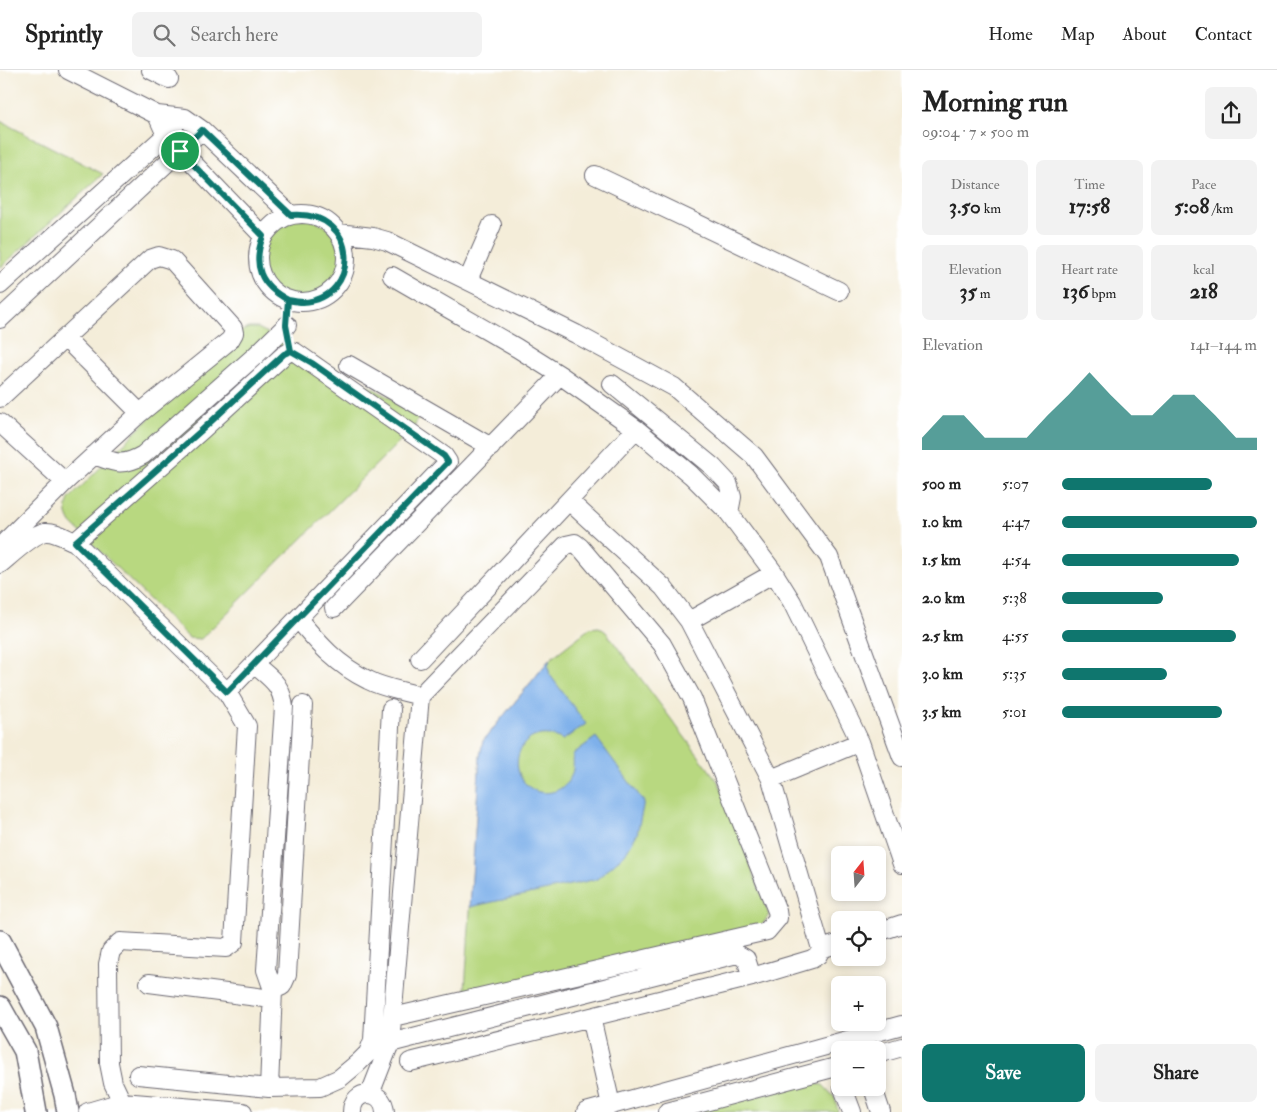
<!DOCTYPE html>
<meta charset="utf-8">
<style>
:root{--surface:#fff;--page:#f2f2f2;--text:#222;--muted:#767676;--line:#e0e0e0;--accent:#0f766e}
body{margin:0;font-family:"IM FELL Double Pica",serif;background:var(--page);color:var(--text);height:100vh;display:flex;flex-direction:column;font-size:19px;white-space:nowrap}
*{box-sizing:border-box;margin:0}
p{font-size:16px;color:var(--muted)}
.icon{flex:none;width:28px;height:28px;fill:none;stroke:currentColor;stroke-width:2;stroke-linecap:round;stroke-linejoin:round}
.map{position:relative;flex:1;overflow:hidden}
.side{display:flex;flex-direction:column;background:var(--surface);width:375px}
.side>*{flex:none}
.needle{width:32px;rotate:17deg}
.controls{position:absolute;left:831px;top:776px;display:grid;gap:10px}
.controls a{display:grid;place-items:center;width:55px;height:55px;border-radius:8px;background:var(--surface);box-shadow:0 2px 8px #0003;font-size:25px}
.pin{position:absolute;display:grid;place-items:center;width:42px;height:42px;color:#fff;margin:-21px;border:2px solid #fff;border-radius:50%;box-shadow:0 1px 5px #0007}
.round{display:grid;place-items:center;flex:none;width:52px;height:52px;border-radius:8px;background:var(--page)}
.overview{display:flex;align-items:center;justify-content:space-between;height:85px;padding:0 20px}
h1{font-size:28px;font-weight:800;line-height:38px}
.metrics{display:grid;grid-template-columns:repeat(3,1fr);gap:8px;height:85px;padding:5px 20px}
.metrics div{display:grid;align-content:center;border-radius:8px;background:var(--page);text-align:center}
.metrics b{font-size:21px;font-weight:800}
.metrics small{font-size:14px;font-weight:400}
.metrics p{font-size:14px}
.chart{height:140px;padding:10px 20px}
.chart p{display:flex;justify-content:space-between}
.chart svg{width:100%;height:90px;margin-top:5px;fill:var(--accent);opacity:.7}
.button{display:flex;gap:10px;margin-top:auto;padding:10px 20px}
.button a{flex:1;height:58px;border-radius:8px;background:var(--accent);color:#fff;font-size:20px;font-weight:800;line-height:58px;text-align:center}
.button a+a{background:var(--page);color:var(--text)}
ul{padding:0 20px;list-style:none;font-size:16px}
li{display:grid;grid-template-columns:80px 60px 1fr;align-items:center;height:38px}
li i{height:12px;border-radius:6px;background:var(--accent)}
header{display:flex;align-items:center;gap:30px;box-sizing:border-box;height:70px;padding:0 25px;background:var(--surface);border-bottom:1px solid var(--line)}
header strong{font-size:24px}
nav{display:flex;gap:28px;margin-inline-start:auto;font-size:18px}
.search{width:350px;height:45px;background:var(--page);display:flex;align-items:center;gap:12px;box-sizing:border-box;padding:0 18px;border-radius:8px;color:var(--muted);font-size:19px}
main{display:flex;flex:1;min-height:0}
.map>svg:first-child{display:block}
</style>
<header>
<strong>Sprintly</strong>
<div class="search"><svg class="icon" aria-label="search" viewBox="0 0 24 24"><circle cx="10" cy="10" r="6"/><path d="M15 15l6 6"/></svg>Search here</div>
<nav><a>Home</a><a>Map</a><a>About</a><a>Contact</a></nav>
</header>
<main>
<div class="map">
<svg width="902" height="1042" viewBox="0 0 902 1042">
<rect width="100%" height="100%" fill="#fff"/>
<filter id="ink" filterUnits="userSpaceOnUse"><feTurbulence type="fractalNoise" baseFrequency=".02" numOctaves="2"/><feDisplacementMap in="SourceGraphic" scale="10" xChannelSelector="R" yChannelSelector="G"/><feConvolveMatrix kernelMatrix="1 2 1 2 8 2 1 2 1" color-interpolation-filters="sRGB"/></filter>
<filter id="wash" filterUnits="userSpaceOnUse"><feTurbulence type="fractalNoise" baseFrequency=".0096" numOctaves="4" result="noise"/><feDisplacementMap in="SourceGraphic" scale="20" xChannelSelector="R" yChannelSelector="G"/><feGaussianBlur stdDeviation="1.12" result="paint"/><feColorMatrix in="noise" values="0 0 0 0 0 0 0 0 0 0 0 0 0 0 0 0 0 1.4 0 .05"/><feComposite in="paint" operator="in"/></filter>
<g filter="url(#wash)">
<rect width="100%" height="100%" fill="#f4edd9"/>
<path fill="#b8d880" stroke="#6d7d5e" d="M0,51L103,104L0,198Z
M262 189a40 40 0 1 1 80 0a40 40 0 1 1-80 0Z
M249,258H258L416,341L418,347L415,356L201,569L189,568L71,453C66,444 65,439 69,429L232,265Z
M599,557L606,562L719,713L769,845L762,855L466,928L465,920L480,686L483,671L550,589L590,558Z
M806,1013L823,1015L835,1028L838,1042H695Z"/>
<path fill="#7eb0ea" stroke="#506992" d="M550,589L548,597L550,605L586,654L563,670C559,668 553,665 549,665C515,661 505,707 536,721C544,724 554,723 561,718C574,708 574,699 573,684L596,667L644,732L637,764L625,784L597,809L470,837L480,686L483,671Z"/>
</g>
<g filter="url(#ink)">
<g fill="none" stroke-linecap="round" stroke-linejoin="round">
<g stroke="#6c6972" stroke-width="20">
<path id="minor" d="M68,0L157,45
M151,0L169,9
M595,105L839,221
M258 188a44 44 0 1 1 88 0a44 44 0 1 1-88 0Z
M338,163L373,167L387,171L576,264L674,317L754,386L829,487L902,687
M263,166L166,65L157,45L185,48L202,60L291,145
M392,206L517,278L560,305L636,359L420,589
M468,210L492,155
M0,215L174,58
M0,249L202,60
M65,268L140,343
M349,295L491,377
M612,314L713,397L728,413L732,427L729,443L774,503L792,532L860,672L902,794
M0,328L150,189L159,186L172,190L233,258L234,263L230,270L140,343L65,412L0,477
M0,353L65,412
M636,359L691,405L729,443
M94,385C115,393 122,397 143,385L255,286L287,255
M75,472L227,622L247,656L234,872L226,878L120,872L111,881L108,894L109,993L113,1013L122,1032L243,1042
M0,494C10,486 33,464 45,462C55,461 67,469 75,472L203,359L284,285L291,281L295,282L444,386L448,392L227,622
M334,538L560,305
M298,549C319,574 337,595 368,610C383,618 403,621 420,626L390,973L370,1024
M689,551L774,503
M254,594C271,609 281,613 284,637L266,900L273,920L269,1018
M771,709L860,672
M878,862L902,854
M821,879L840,873
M149,913L272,929
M273,920L282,916L287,905L303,635
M393,947L767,861L778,848L777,841L692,628L662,574L580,477L575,473L566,475L420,626
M591,947L611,1035
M390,973L733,885H739L746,889L752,907
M878,984L902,977
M410,992L752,907L812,889L818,885L821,879L771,709L689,551L663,517L569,431
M138,1005L269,1018L320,1017L340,1008L358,993L368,983L373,970L391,639
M843,1018L852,1042
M873,1018L881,1042
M88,1042L122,1032
M352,1042C352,1018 384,1018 385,1042
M586,1042L902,955
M667,1042L840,996"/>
</g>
<g stroke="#6c6972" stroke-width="24">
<path id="tertiary" d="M0,871L46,957L65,1025L68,1042
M0,937L25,981L36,1042"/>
</g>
<use href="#minor" stroke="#fff" stroke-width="18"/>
<use href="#tertiary" stroke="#fff" stroke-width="21"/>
</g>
</g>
<g fill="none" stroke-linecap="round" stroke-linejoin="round" filter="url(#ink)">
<g stroke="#fff" stroke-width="10">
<path id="route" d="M180,81L263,166C252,196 260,215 288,230L286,255L291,281L312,293L444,386L448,392L227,622L75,472L203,359L284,284L291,281L286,255L288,230C293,231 298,232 303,232C362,229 361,139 291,145L202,60L180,81"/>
</g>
<use href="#route" stroke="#0f766e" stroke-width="6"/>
</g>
</svg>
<div class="controls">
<a><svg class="needle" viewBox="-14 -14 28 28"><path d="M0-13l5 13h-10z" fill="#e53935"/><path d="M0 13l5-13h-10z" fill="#767676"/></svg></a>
<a><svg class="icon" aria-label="locate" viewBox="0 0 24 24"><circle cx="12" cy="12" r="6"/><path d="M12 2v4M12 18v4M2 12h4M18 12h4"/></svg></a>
<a>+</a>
<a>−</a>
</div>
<div class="pin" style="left:180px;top:81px;background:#1e9e55"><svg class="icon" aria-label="arrive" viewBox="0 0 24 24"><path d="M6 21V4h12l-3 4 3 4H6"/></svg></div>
</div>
<section class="side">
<div class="overview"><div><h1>Morning run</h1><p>09:04 · 7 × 500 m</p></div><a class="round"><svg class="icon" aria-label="share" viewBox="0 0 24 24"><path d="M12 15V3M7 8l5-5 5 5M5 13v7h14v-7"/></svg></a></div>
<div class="metrics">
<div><p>Distance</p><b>3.50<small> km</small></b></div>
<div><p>Time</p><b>17:58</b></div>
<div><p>Pace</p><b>5:08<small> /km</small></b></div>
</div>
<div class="metrics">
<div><p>Elevation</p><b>35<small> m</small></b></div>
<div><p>Heart rate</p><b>136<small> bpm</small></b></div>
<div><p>kcal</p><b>218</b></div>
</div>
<div class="chart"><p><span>Elevation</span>141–144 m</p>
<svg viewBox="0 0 160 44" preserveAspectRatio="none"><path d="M0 44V38L10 27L20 27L30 38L40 38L50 38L60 27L70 17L80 6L90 17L100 27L110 27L120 17L130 17L140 27L150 38L160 38V44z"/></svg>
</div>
<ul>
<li><b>500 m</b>5:07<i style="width:77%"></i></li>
<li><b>1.0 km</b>4:47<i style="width:100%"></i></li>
<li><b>1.5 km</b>4:54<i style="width:91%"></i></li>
<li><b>2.0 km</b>5:38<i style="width:52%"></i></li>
<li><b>2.5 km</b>4:55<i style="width:89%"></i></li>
<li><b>3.0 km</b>5:35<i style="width:54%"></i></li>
<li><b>3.5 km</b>5:01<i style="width:82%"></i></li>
</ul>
<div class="button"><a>Save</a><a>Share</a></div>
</section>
</main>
